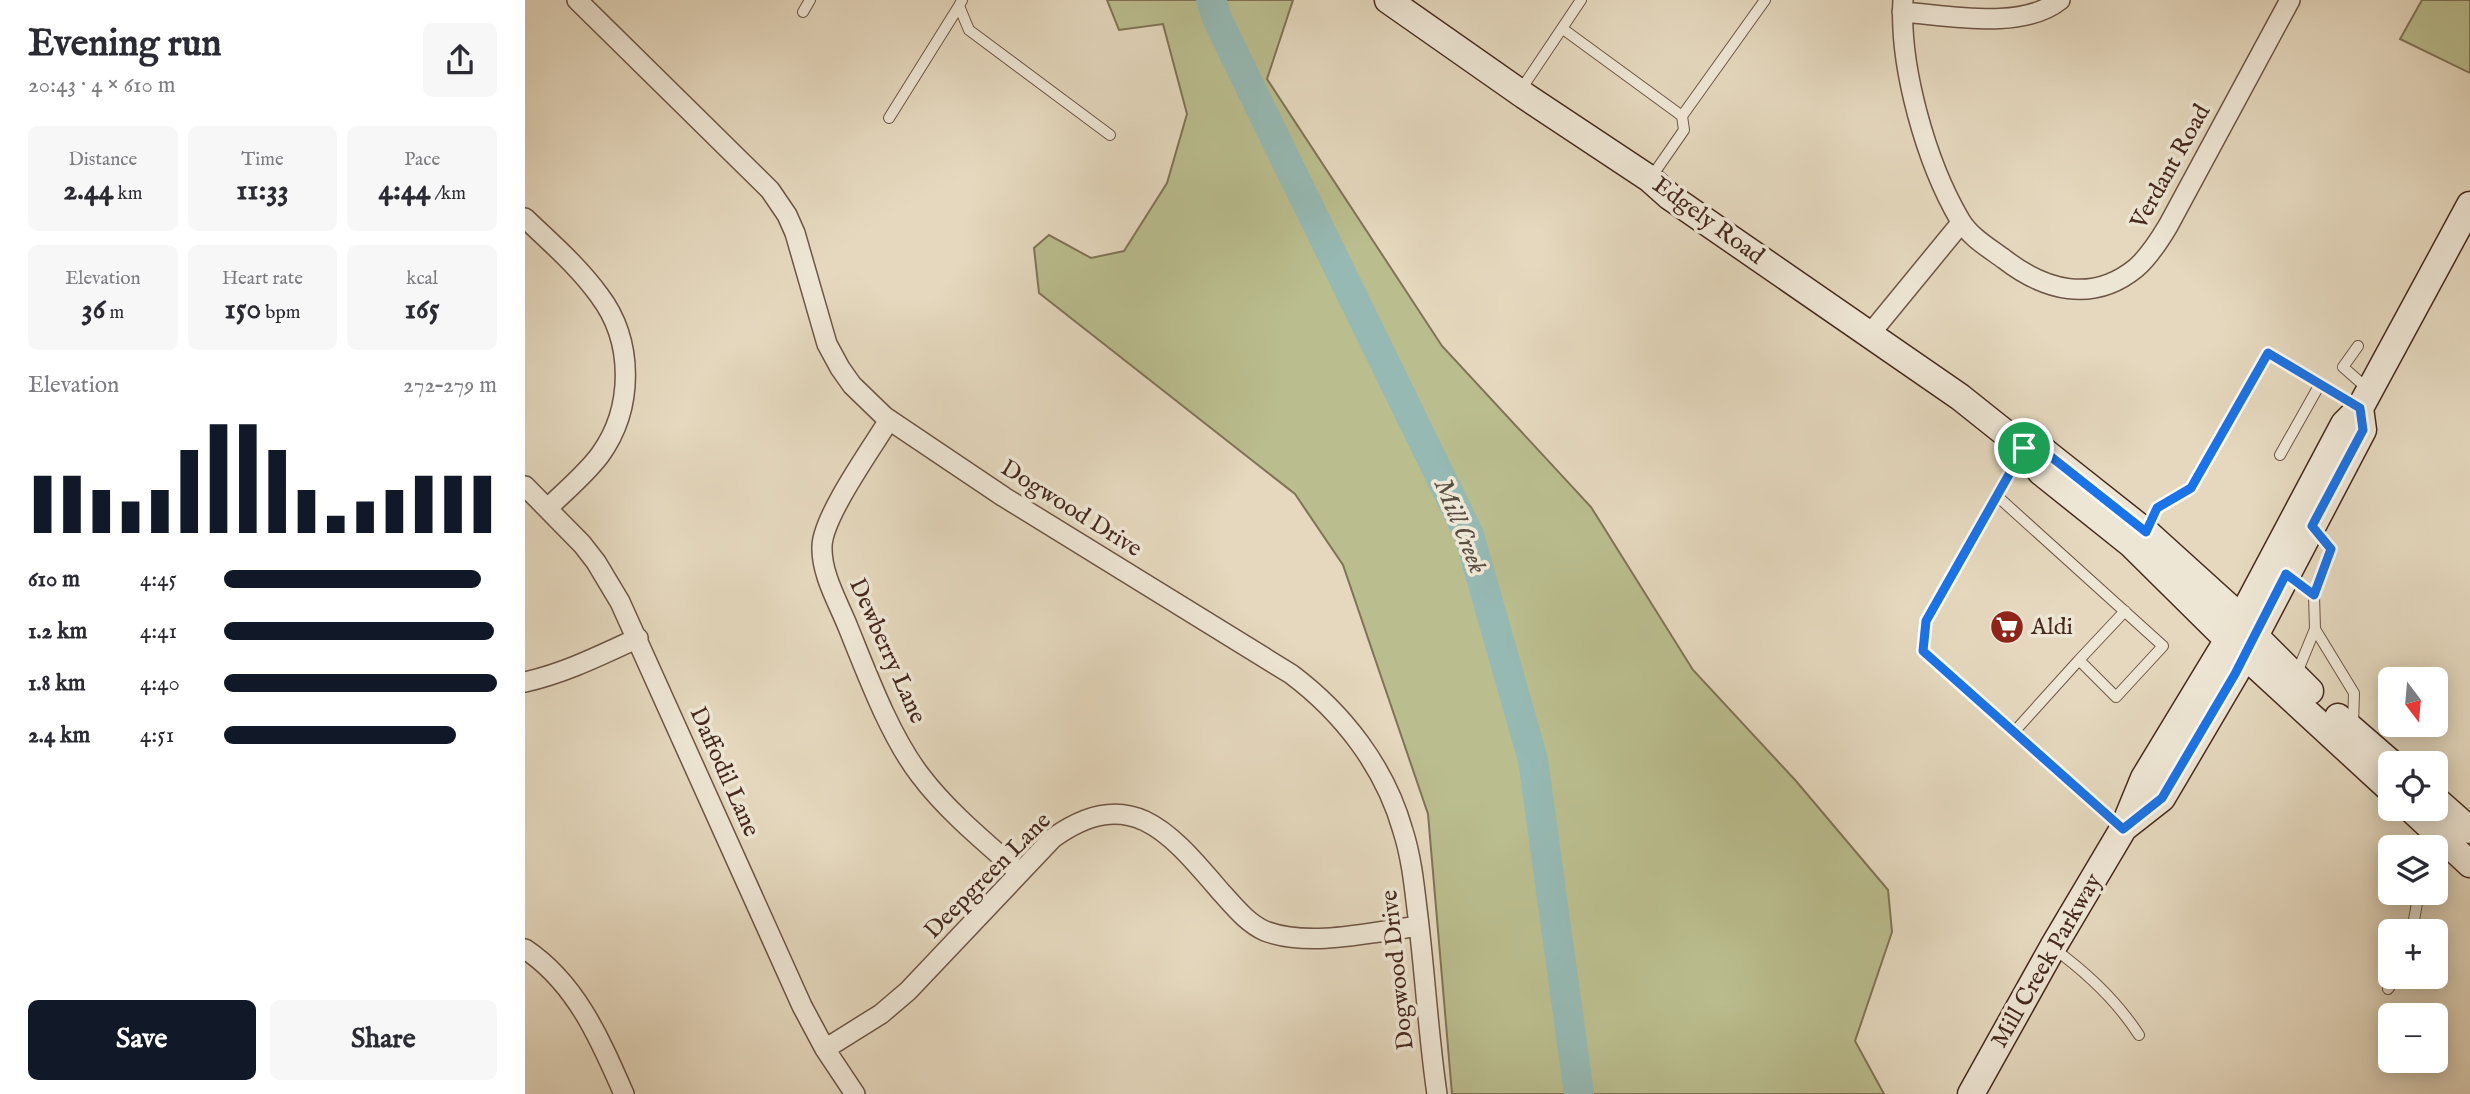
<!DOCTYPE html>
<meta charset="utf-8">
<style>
:root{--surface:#fff;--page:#f7f7f7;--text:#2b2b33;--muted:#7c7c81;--accent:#111827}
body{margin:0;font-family:"IM FELL English",serif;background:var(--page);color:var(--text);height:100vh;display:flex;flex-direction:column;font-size:26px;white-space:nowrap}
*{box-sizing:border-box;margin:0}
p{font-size:23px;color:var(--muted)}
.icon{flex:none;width:38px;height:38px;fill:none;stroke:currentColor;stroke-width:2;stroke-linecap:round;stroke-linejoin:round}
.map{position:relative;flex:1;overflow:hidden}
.sheet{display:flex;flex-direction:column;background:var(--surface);width:525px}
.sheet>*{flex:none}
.needle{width:46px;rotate:164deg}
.controls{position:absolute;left:1853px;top:667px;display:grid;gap:14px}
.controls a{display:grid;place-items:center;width:70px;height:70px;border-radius:10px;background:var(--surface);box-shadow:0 4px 18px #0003;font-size:35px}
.pin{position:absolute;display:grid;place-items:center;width:60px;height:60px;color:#fff;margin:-30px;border:4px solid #fff;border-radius:50%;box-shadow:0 2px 7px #0007}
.round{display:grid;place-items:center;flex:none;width:74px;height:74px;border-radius:10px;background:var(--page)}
.head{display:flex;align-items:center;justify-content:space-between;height:119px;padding:0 28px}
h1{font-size:38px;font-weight:700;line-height:52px}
.figures{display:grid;grid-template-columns:repeat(3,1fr);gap:10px;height:119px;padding:7px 28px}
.figures div{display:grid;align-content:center;border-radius:10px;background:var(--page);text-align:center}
.figures b{font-size:30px;font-weight:700}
.figures small{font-size:19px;font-weight:400}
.figures p{font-size:19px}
.chart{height:196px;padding:14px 28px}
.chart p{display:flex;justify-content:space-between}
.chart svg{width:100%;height:126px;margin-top:7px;stroke:var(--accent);stroke-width:6}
.action{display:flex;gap:14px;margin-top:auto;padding:14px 28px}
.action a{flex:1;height:80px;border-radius:10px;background:var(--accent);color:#fff;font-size:28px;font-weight:700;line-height:80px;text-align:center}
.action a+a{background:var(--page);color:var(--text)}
ul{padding:0 28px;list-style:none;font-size:23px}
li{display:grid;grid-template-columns:112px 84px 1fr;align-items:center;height:52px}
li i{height:18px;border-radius:9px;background:var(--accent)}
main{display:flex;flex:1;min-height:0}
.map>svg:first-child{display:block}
</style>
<main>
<section class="sheet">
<div class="head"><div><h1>Evening run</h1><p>20:43 · 4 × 610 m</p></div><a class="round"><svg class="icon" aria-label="share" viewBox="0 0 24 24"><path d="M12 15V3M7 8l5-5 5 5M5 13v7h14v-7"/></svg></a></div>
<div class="figures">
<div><p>Distance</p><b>2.44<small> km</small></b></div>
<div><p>Time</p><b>11:33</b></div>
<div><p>Pace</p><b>4:44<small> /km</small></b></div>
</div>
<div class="figures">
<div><p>Elevation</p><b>36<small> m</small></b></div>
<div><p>Heart rate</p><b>150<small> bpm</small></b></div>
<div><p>kcal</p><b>165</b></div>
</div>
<div class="chart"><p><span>Elevation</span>272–279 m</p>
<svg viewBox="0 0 160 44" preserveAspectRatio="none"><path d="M5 44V24M15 44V24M25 44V29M35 44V33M45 44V29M55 44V15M65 44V6M75 44V6M85 44V15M95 44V29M105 44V38M115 44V33M125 44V29M135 44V24M145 44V24M155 44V24"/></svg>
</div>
<ul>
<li><b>610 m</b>4:45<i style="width:94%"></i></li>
<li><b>1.2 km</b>4:41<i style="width:99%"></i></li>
<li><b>1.8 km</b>4:40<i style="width:100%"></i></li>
<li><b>2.4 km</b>4:51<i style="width:85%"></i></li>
</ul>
<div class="action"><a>Save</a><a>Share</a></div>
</section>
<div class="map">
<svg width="1945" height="1094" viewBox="0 0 1945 1094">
<rect width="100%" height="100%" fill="#e5d8be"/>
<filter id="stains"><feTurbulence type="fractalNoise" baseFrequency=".00286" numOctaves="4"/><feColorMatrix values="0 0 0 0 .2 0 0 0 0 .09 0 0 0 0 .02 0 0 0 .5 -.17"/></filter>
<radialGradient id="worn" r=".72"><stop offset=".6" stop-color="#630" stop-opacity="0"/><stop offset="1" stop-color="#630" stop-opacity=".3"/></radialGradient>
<path fill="#babd8e" stroke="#807356" stroke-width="2" d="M582,0H768L742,79L917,346L1066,507L1168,670L1271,781L1363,890L1367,932L1330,1041L1359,1094H927L903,814L818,565L770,494L514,293L509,248L524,235L566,258L599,251L642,183L662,114L638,24L594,30Z
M1897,0H1945V73L1875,39Z"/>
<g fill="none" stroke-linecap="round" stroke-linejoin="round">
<path stroke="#96b9b3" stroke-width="30" d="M686,0L693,21L944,535L1008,760L1054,1094"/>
<g stroke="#6e5545" stroke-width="12">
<path id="service" d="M437,0L434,6L444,30L585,135
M278,12L285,0
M1038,29L1157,116
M995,91L1056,0
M364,118L434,6
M1125,179L1159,130L1157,116L1240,0
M1833,346L1818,367L1844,390
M1497,450L1401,621L1398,651L1597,828
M1755,455L1795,384
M1472,496L1638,646L1591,697L1554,660L1600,611
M1790,530L1806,549L1789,595L1790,629
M1621,531L1632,508L1666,488L1743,353L1835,408
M1764,577L1789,595
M1771,675L1790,629L1829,693L1828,724
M1489,732L1554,660
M1887,931L1894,892
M1528,948C1561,972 1592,1001 1614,1035
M1863,989L1872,976"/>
</g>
<g stroke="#6e5545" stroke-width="22">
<path id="minor" d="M52,0L245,190L262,215L270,233L302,344L315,368L327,385L360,417L479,497L766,674C818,713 860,767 878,831C886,856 889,883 892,909C900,971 903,1033 912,1094
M1378,0C1374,67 1401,162 1435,220C1445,237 1464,248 1479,259C1519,290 1567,304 1611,268C1624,257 1634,241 1643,226L1765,0
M1377,12C1423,15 1496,31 1535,0
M0,218C25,242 53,266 74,295C109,341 109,408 75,455C60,475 40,491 23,508
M1345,334L1436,223
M364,420C347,448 298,516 297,546C296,574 313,602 323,627C342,674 365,736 395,775C423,812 460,842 494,872
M0,486L57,544L71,562L95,602L277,1006L300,1049L330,1094
M0,682C40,673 76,655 113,638
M0,949C51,983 75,1039 99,1094
M300,1049L356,1014L383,991L528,838C606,782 646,834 696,892C709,906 722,923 740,931C785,948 847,932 894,926"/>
</g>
<g stroke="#46291d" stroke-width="29">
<path id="secondary" d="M863,0L1000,96L1125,179L1144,196L1435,397L1499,448L1516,472L1606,544L1702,639L1866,790
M1499,448L1520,452L1621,532L1716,618L1730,636L1785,691
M1813,717L1866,763
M1911,800L1945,830
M1885,808L1945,864
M1600,827L1637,798L1710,674L1838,430L1835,408
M1446,1094L1528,947L1598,829L1619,778L1716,618L1819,424L1835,408L1945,205"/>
</g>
<use href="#service" stroke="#eee6d5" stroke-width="10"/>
<use href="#minor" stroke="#eee6d5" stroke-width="19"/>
<use href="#secondary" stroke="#eee6d5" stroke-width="26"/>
</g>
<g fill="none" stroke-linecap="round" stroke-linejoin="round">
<g stroke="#fff" stroke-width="14">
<path id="route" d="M1743,353L1835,408L1838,430L1787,526L1806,549L1789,595L1761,574L1710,674L1637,798L1598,829L1398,651L1401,621L1499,448L1520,452L1621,532L1632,508L1666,488Z"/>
</g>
<use href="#route" stroke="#1a73e8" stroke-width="9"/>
</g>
<defs>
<g id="supermarket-disc" transform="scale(1.75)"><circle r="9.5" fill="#8f2418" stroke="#eee6d5"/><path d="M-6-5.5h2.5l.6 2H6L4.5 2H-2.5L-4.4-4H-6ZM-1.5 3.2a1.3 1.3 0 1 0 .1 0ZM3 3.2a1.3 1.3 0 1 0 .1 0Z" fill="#fff"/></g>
</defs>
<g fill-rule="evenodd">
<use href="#supermarket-disc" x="1482" y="627"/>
</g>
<g text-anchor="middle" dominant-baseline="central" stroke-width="7" stroke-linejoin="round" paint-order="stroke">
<g font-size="24" fill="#46291d" stroke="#eee6d5">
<text transform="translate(1646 167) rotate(-61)">Verdant Road</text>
<text transform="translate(1183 221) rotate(36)">Edgely Road</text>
<text transform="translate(546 509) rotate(32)">Dogwood Drive</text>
<text transform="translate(362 651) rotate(66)">Dewberry Lane</text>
<text transform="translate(199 772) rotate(66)">Daffodil Lane</text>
<text transform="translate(463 876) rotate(-45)">Deepgreen Lane</text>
<text transform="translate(1522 961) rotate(-60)">Mill Creek Parkway</text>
<text transform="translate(873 970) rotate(-96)">Dogwood Drive</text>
</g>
<g font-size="24" fill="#46291d" stroke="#eee6d5" text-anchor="start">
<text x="1506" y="627">Aldi</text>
</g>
<g font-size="26" font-style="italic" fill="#5a4d42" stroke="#eee6d5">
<text transform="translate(935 526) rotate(68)">Mill Creek</text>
</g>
</g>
<rect width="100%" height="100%" filter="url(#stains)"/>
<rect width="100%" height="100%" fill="url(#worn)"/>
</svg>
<div class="controls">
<a><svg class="needle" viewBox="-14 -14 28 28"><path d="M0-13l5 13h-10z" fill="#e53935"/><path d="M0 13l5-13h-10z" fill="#7c7c81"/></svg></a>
<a><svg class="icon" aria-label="locate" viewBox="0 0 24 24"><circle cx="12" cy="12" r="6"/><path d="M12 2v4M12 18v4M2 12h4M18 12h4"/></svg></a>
<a><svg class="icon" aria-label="layers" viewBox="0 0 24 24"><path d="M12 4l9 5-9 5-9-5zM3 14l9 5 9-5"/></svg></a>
<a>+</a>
<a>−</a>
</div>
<div class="pin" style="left:1499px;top:448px;background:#1e9e55"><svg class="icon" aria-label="arrive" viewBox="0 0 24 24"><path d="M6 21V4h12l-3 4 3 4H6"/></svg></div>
</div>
</main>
